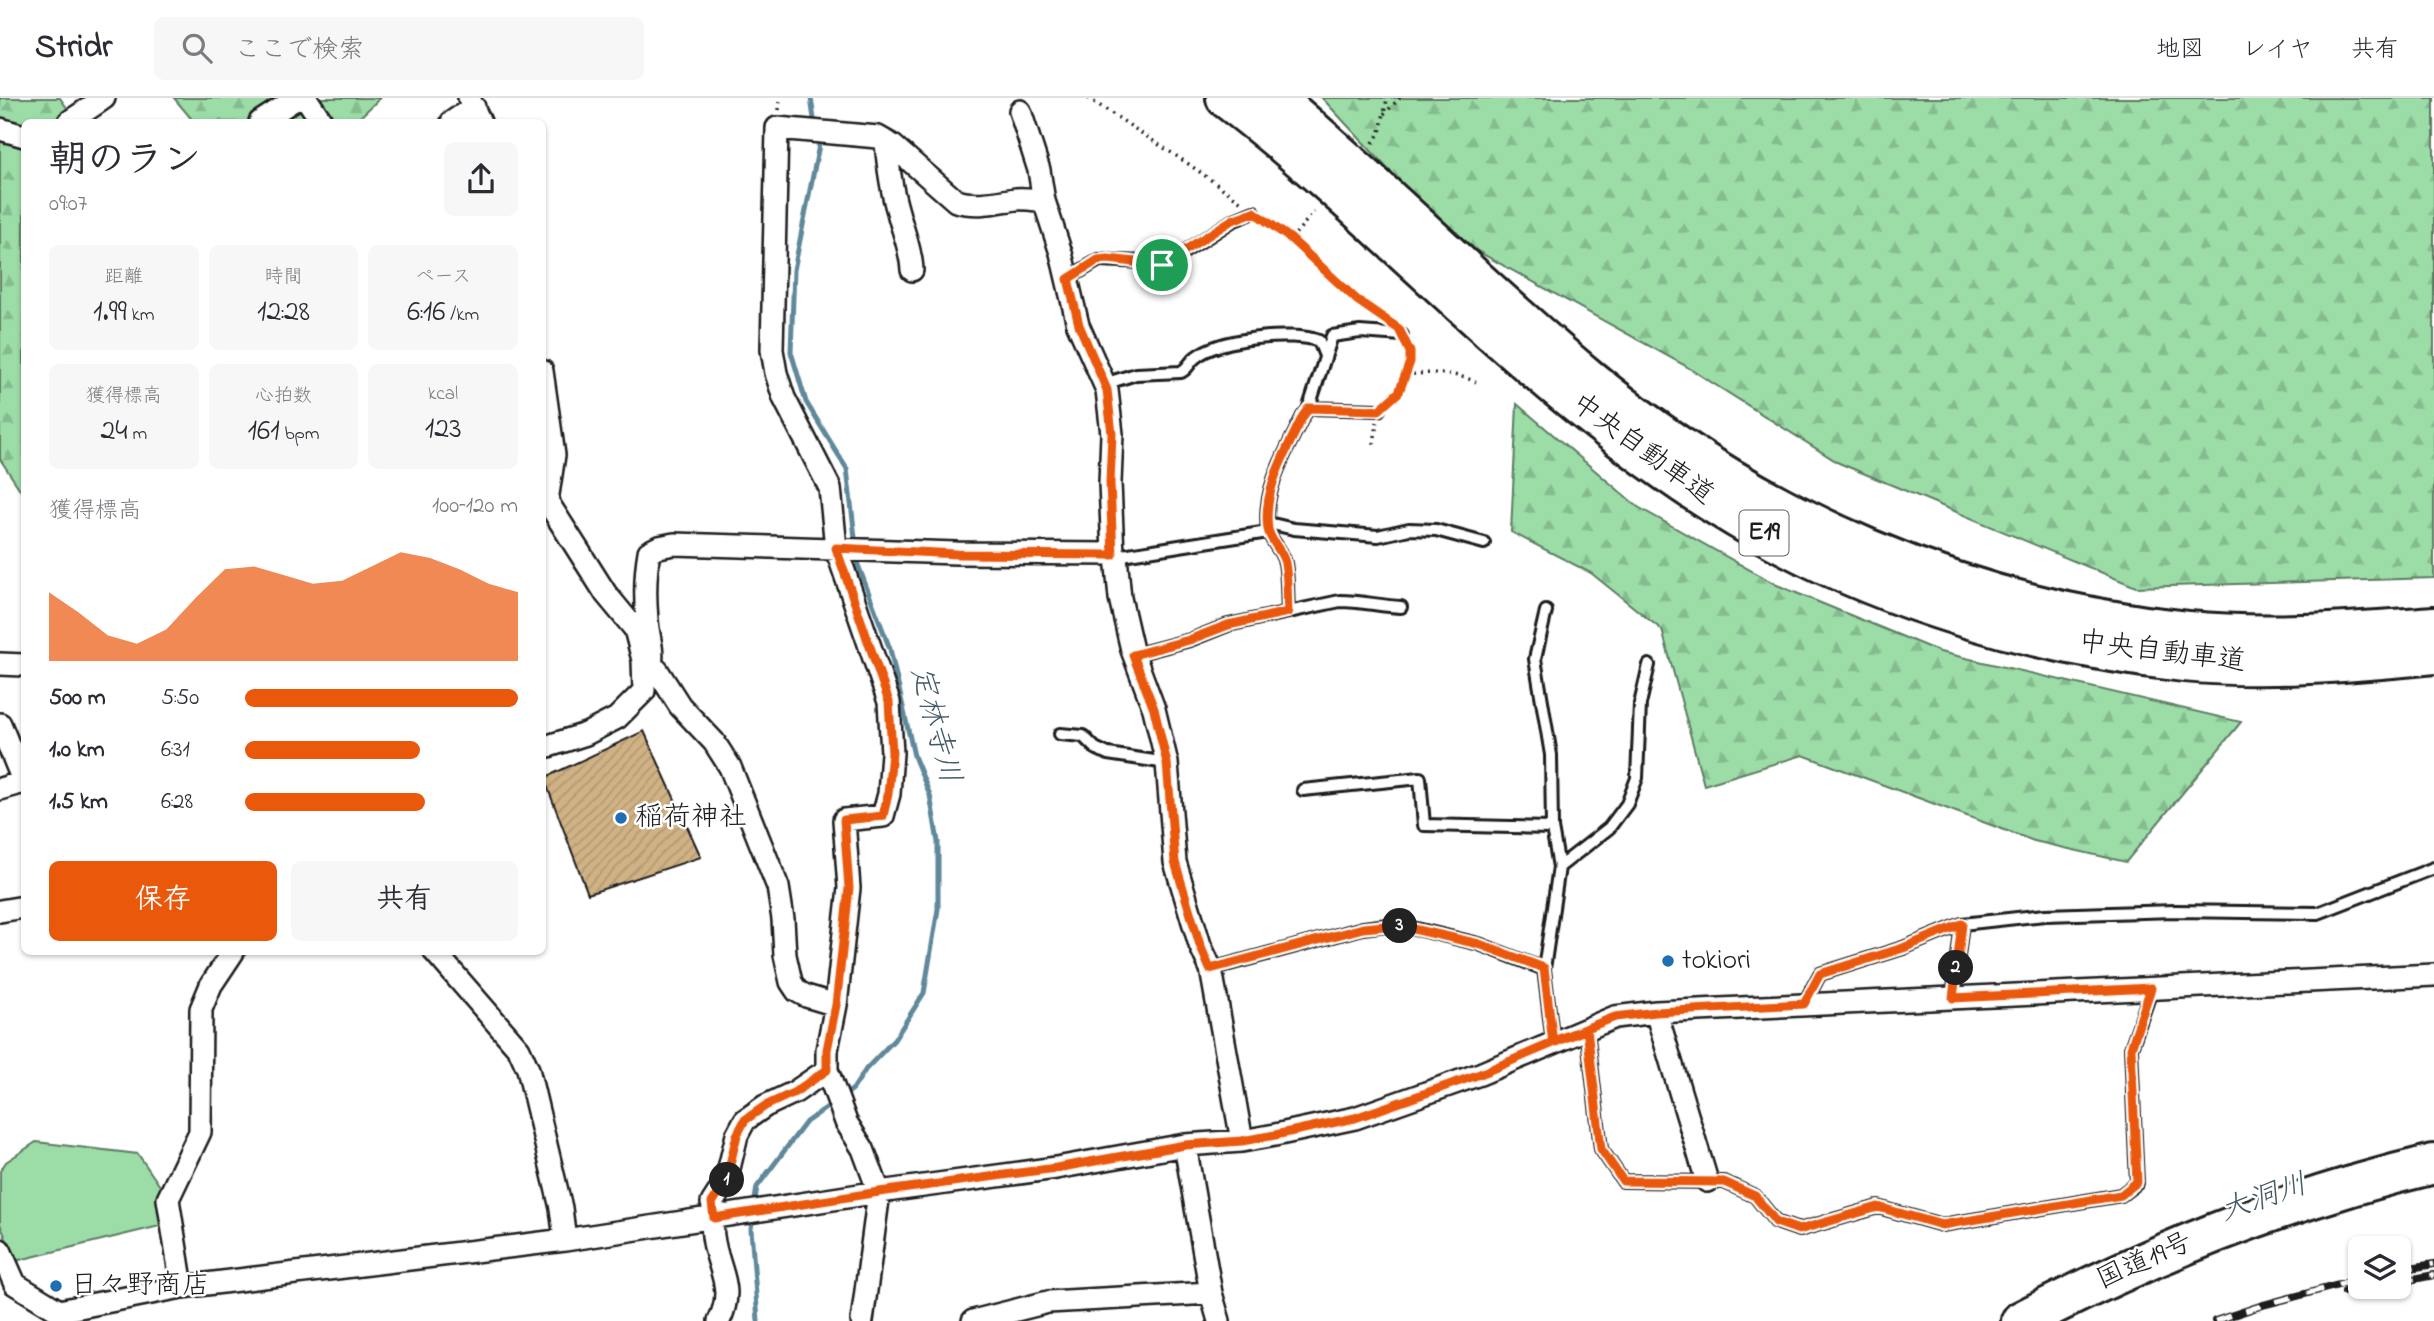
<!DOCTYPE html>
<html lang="ja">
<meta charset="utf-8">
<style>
:root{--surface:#fff;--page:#f7f7f7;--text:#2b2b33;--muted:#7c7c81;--line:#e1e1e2;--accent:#ea580c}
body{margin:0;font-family:"Indie Flower","Klee One",sans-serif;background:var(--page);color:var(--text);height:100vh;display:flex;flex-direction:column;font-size:26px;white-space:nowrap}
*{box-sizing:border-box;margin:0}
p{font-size:23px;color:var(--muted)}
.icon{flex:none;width:38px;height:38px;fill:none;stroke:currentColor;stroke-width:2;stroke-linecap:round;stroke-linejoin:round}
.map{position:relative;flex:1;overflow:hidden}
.sheet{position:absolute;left:21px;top:21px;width:525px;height:836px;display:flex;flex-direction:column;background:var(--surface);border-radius:10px;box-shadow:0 2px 5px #0004}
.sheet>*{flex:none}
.fabs{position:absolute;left:2348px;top:1138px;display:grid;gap:14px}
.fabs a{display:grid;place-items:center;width:63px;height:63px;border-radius:10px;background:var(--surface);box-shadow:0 2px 5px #0004;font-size:35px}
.pin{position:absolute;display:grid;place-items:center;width:60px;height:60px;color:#fff;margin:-30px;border:4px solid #fff;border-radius:50%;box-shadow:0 2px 7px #0007}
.km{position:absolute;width:35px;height:35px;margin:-18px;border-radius:50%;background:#222;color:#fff;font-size:19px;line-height:35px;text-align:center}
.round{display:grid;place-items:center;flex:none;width:74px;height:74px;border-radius:10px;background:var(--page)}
.summary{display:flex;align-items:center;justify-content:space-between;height:119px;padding:0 28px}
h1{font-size:38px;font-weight:600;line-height:52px}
.figures{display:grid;grid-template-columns:repeat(3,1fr);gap:10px;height:119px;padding:7px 28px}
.figures div{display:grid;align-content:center;border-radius:10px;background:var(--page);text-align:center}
.figures b{font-size:30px;font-weight:600}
.figures small{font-size:19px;font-weight:400}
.figures p{font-size:19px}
.chart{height:196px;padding:14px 28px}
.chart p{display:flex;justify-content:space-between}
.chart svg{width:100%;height:126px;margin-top:7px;fill:var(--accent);opacity:.7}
.primary-button{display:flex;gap:14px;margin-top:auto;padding:14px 28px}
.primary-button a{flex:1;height:80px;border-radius:10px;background:var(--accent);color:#fff;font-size:28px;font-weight:600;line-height:80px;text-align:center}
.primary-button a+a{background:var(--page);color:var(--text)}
ul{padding:0 28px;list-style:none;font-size:23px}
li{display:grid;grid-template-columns:112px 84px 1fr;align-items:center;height:52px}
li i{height:18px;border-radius:9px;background:var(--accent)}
header{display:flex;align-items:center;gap:42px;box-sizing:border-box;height:98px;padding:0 35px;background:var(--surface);border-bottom:2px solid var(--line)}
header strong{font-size:33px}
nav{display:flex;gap:38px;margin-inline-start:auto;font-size:24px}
.search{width:490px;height:63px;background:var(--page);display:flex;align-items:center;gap:18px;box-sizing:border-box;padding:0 24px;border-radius:10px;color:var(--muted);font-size:26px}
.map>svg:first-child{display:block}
</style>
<header>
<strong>Stridr</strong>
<div class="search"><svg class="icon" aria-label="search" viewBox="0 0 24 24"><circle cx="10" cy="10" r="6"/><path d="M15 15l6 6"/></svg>ここで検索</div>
<nav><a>地図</a><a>レイヤ</a><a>共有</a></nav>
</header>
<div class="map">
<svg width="2434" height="1223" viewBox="0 0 2434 1223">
<defs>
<pattern id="forest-firs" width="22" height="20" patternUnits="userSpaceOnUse" patternTransform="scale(1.75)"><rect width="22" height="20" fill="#9bdca7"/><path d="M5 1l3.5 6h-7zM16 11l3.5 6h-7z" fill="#85bc8f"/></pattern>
<pattern id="building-hatch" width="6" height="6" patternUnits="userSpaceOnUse" patternTransform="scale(1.75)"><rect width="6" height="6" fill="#d0b285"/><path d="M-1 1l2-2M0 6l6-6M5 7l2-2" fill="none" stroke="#b29872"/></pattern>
</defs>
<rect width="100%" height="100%" fill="#fff"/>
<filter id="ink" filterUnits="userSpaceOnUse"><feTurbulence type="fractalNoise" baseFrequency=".0143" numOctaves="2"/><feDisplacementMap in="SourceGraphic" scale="14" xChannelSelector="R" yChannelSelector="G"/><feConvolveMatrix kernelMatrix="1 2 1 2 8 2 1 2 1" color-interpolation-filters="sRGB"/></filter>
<g filter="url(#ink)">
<path fill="#9bdca7" stroke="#5c7c62" stroke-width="2" d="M36,1044L138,1056L162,1091L164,1127L15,1163L0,1126V1073L6,1064Z"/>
<path fill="url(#forest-firs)" stroke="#5c7c62" stroke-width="2" d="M0,0H60L77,24H24V392L21,393L0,361Z
M174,0H380L355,24H194Z
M1322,0H2434V480L2136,489L1839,365L1684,267L1450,138Z
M1517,306L1638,409L1777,487L1940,554L2241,624L2126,764L2034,743L1803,657L1704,687L1662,532L1591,475L1511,434Z"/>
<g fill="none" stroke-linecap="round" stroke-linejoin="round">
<path stroke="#60889b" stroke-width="5" d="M811,0L815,28
M817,38L819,47L794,172L791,254L806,304L847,371L856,448
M841,1000L853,991L866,971L894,942L924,895L938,811V744L930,697L914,658L890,551L858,467L857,458
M754,1108L757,1089L806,1024L833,1005
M753,1117L751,1131L758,1223"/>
</g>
<path fill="url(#building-hatch)" stroke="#1c1c1c" stroke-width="2" d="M644,633L701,759L588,796L544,680Z"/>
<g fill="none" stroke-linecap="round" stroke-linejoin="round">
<g stroke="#1c1c1c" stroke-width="16">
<path id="lane" d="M1067,181L1099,162L1167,165L1232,123L1254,114
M1104,286L1136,276L1181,274C1189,270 1189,264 1196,259C1220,240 1292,233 1319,243L1325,258
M1309,310L1379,312
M1268,425L1294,431L1378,438L1409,431L1436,432L1484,445
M1116,458L1268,434
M1546,513L1535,561L1551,657L1552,730
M1288,514C1287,498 1288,481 1285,465C1282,452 1270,443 1268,431C1262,392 1287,352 1303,318L1308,312L1332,238L1360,234L1402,237
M1133,557L1190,542L1228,527L1340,503C1361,503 1380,508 1401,509
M1060,636L1083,638L1095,650L1108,656L1167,665
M1303,692L1420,680L1424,727L1552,730L1559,769L1544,871L1553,945
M1559,769L1609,730L1627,706L1637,680L1640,606L1649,567
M1211,871L1363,830L1396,826L1479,846L1544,871
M1953,899L1962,826
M1804,906L1820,876L1903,850L1962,826L2045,817L2175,813L2318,815L2434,770
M1587,931L1601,1051L1623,1083L1724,1084L1755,1098L1776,1124L1799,1132L1878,1109L1942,1127L2121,1097L2137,1085L2131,950L2152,890"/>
</g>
<g stroke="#1c1c1c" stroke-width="26">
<path id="street" d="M306,0L322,24
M469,0L480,24
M1020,13L1039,72L1044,103L1061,155L1078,227L1107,292L1112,336L1110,385L1113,456L1116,458L1120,500L1132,552L1154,611L1167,665L1175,764L1200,847L1211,871L1242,1043
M69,24L104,0
M260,24L297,0
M452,24L474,9
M0,31L24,38
M886,44C888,67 891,91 898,114C903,134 911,151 912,172
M542,273L554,357L547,403L606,496L635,531L643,562L644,593L617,620L586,636L542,650
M643,562L657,572L680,608L714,644L730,669L778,789L783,821L785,857L791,884L797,893L806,898L836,907
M0,566L24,567
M651,567C654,552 648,538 647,522C645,500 645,477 649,454L659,449L674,446L957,455L1113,456
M0,626L24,685
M0,691L24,684
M0,813L24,809
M435,854L519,951L528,971L561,1110L565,1142
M1656,914L1707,1083
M1185,1047L1211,1195L1219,1223
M0,1152L15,1186L59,1213L182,1189L565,1142L879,1094L1056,1070L1185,1047L1242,1043L1275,1037L1355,1020L1480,976L1615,919L1656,914L2434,877
M182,1189L168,1101L200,1034L201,911L211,887L233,854
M719,1223C736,1188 717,1172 713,1138C711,1126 716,1117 712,1105L726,1083L737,1037L745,1022L765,1008L795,994L827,972
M862,1223L879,1094L863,1051L846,1024L827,972V952L836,907L849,790L844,722L883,718L889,696L892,655L889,604L836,450L830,390L784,300L776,275L772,252L777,30L878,39L892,47L956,103C977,109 995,104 1016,101C1025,100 1035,102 1044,103
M973,1223L1048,1204L1211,1195"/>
</g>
<g stroke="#1c1c1c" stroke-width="44">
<path id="highway" d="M1226,0C1330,79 1420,172 1519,257C1592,321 1670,382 1754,430C1884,504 2036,548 2184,564C2267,572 2351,564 2434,556
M1275,0C1382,90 1480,190 1588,280C1759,421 1967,511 2188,533C2270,541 2352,534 2434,528
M2021,1223C2153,1155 2290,1100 2434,1066"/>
</g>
<path stroke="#1c1c1c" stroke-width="3.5" stroke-dasharray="2 5" stroke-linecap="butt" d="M1088,0L1190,67L1243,105
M779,12L780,0
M1384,16L1400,0
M1373,45L1380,34L1387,1
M1266,122C1306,152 1341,197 1383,220
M1291,141L1314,114
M1406,277C1430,274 1454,274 1476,284
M1389,304C1403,293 1415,266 1407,249
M1374,346L1377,324"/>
<use href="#lane" stroke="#fff" stroke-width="10"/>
<use href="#street" stroke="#fff" stroke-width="21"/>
<use href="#highway" stroke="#fff" stroke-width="38"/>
<g stroke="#1c1c1c" stroke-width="8">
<path id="rail" d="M2399,1172L2434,1166
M2399,1184L2434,1177
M2345,1194L2376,1188
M2215,1223L2263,1207L2361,1181"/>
</g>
<use href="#rail" stroke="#fff" stroke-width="5" stroke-dasharray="16" stroke-linecap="butt"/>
</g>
</g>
<g fill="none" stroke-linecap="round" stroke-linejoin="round" filter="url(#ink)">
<g stroke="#fff" stroke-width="14">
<path id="route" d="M1162,167L1108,161L1098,162L1068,181L1079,227L1107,292L1112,336L1110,385L1113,457L957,456L836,450L889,604L892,655L888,696L883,718L844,722L849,790L836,907L827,952V972L795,994L765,1008L745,1022L737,1037L726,1083L712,1105L714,1120L879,1094L1056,1070L1185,1047L1242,1043L1275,1037L1355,1020L1480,976L1553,945L1559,941L1615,919L1656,914L1804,906L1820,876L1903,850L1962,826L1953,900L2151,890L2131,950L2137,1084L2121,1097L1942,1127L1878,1109L1799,1132L1776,1124L1755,1098L1724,1084L1623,1083L1601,1051L1587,931L1553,945L1544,870L1479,846L1396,827L1363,830L1210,871L1200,847L1175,764L1167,665L1154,611L1133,557L1189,542L1228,527L1288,514C1287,498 1288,481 1285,465C1282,452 1270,443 1268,431C1262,392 1287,352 1303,318L1309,310L1379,312L1399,294L1410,264V254L1399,231L1357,202L1291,141L1254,114L1232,122L1162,167"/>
</g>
<use href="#route" stroke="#ea580c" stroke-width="9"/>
</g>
<g fill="#1f6fb2" stroke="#fff" stroke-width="2.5">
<circle cx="621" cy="720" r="7"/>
<circle cx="1668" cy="863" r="7"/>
<circle cx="56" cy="1188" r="7"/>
</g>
<g text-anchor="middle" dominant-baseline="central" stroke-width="5" stroke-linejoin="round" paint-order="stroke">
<rect fill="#fff" stroke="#606060" stroke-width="2" x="1739.5" y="412.5" width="49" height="45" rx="5"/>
<g font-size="26" font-weight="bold" fill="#1c1c1c">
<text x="1764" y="435">E19</text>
</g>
<g font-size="28" fill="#1c1c1c" stroke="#fff">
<text transform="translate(1642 352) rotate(36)">中央自動車道</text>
<text transform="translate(2162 555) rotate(7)">中央自動車道</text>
<text transform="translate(2145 1164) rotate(-24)">国道19号</text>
</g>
<g font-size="28" fill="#1c1c1c" stroke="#fff" text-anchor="start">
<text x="635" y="720">稲荷神社</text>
<text x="1682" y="863">tokiori</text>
<text x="70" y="1188">日々野商店</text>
</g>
<g font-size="30" font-style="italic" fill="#445b66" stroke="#fff">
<text transform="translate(934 627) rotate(75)">定林寺川</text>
<text transform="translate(2264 1101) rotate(-19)">大洞川</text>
</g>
</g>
</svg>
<div class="fabs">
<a><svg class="icon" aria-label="layers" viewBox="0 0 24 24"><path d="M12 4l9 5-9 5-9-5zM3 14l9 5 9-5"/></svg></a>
</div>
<div class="pin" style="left:1162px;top:167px;background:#1e9e55"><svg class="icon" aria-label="arrive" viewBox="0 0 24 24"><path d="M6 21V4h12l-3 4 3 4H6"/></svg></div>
<b class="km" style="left:727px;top:1082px">1</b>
<b class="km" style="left:1956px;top:870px">2</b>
<b class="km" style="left:1400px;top:828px">3</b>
<section class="sheet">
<div class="summary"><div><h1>朝のラン</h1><p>09:07</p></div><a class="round"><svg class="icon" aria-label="share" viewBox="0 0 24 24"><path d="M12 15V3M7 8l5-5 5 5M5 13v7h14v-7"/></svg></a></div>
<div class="figures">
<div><p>距離</p><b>1.99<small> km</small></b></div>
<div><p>時間</p><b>12:28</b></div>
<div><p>ペース</p><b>6:16<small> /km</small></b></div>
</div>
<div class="figures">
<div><p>獲得標高</p><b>24<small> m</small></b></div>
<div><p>心拍数</p><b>161<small> bpm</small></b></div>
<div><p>kcal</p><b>123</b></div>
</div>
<div class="chart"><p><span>獲得標高</span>100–120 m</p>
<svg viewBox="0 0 160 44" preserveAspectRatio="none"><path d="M0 44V20L10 27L20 35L30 38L40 33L50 22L60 12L70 11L80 14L90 17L100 16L110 11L120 6L130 8L140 12L150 17L160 20V44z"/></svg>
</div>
<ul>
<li><b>500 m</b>5:50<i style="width:100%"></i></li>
<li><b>1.0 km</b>6:31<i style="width:64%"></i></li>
<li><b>1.5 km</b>6:28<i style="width:66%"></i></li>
</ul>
<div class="primary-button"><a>保存</a><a>共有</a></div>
</section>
</div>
